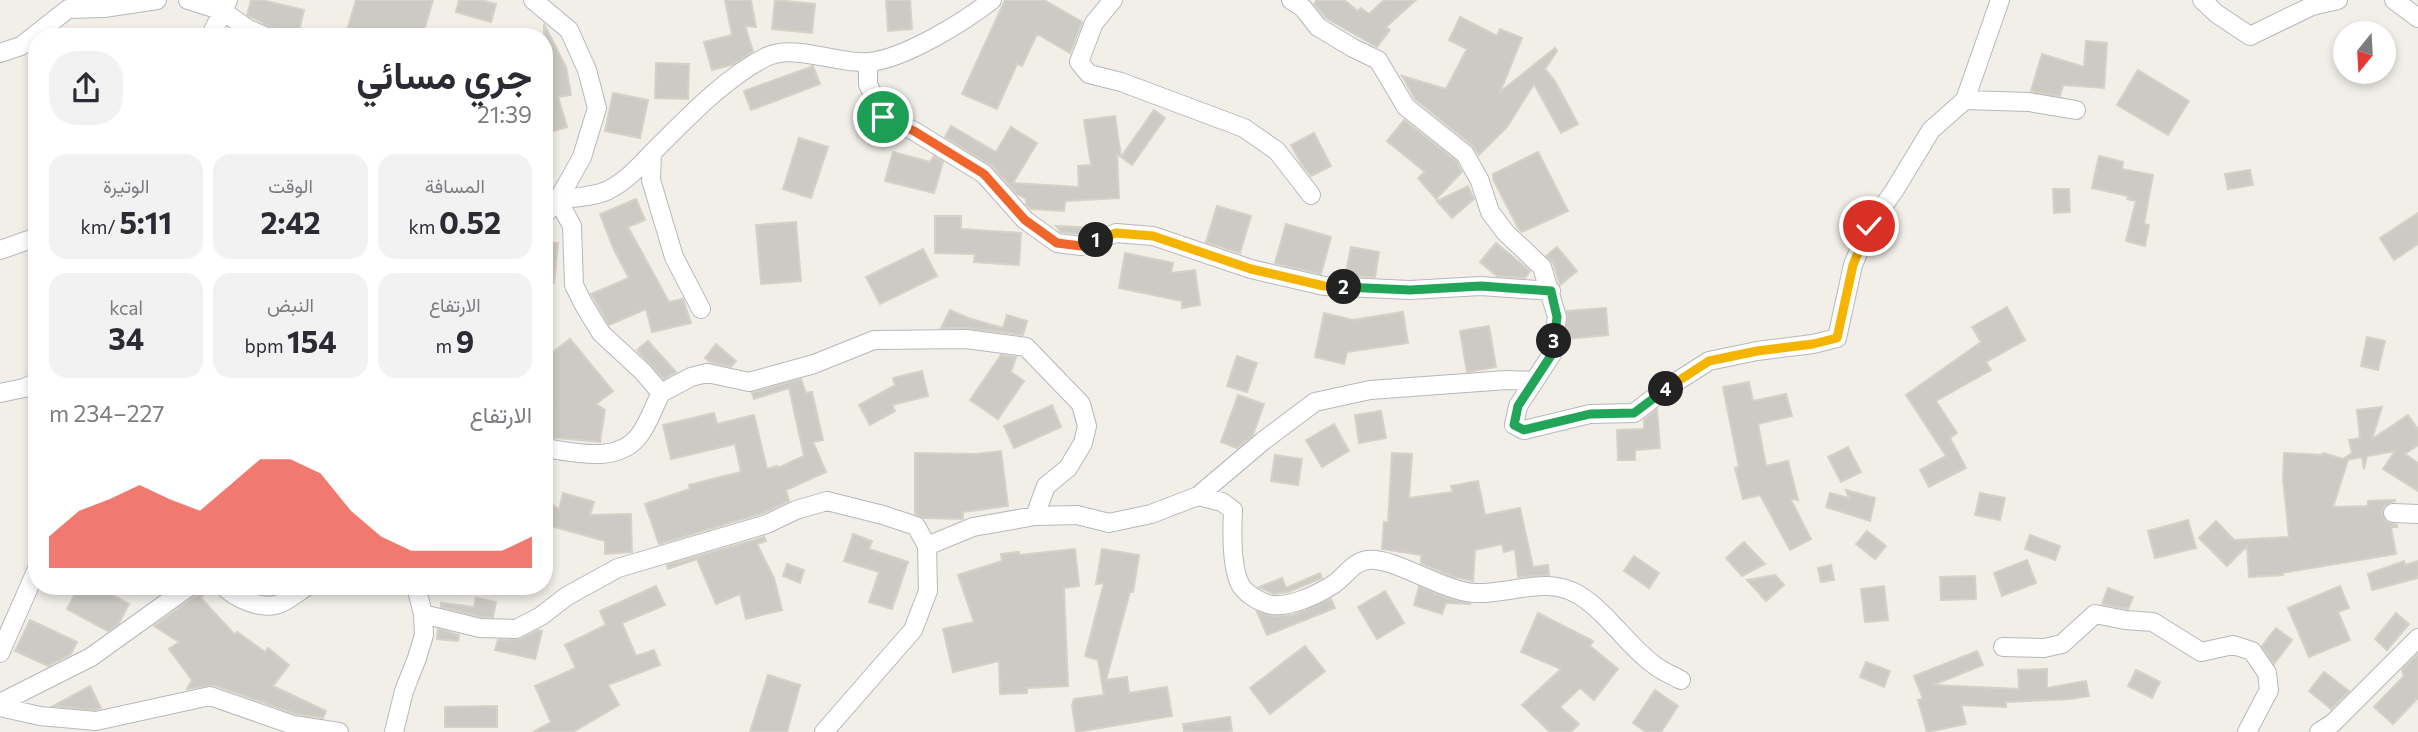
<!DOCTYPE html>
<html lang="ar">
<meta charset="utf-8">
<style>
:root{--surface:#fff;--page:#f2f2f3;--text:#2b2b33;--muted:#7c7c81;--accent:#ea4335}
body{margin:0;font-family:Commissioner,Vazirmatn,sans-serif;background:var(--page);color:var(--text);direction:rtl;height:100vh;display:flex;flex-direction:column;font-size:26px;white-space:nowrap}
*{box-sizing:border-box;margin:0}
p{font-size:23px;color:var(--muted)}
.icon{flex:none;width:38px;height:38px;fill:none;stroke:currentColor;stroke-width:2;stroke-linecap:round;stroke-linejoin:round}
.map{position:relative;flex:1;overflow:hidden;direction:ltr}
.panel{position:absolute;left:28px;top:28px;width:525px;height:567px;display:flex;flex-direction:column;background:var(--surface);border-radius:28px;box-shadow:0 4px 10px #0003;direction:rtl}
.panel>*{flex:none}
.needle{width:46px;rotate:198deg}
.tools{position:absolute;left:2333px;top:21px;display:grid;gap:14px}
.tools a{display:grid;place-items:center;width:63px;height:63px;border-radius:50%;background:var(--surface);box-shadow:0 4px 10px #0003;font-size:35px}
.pin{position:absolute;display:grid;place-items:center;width:60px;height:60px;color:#fff;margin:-30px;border:4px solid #fff;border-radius:50%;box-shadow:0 2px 7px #0007}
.km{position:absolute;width:35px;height:35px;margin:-18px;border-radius:50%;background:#222;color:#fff;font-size:19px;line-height:35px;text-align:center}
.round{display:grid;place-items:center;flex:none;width:74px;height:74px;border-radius:28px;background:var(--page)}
.overview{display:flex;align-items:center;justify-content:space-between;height:119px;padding:0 21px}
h1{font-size:38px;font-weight:700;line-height:52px}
.metrics{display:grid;grid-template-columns:repeat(3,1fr);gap:10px;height:119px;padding:7px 21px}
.metrics div{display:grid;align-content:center;border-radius:18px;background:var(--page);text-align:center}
.metrics b{font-size:30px;font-weight:700}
.metrics small{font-size:19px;font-weight:400}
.metrics p{font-size:19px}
.chart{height:196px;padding:14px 21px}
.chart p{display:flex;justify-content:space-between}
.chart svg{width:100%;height:126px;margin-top:7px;fill:var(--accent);opacity:.7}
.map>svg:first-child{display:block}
</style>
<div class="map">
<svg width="2418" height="732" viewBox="0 0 2418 732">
<rect width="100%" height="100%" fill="#f1efe8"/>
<path fill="#cccac5" stroke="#d6d1c6" stroke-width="2" d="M251,0H262L304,10L298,35L275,29L247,15Z
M356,0H433L422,37H345Z
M459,0H481L496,4L491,22L456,12Z
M725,0H751L756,27L745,26L753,51L734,64L712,70L704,42L732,35Z
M775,0L815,4L812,33L772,29Z
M886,0H910L912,29L888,31Z
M1005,0H1044L1082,22L1070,53L1037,34L1022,66L1017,64L997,109L962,94Z
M1317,0H1344L1358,11L1361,8L1369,14L1384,0H1416L1386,27L1390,30L1377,47L1326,18L1314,4Z
M1460,17L1497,36L1500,29L1522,38L1500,92L1555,48L1557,51L1545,69L1555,81L1578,124L1561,133L1534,84L1507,127L1479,155L1472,145L1415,99L1402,76L1446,89L1467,49L1449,40Z
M544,24L566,67L571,95L558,97L567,127L544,134Z
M2086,41L2107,43L2104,88L2063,85L2060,96L2031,91L2042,54L2084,67Z
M656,63L689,64L688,99L655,98Z
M813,66L820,84L751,110L744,91Z
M2138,70L2189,101L2168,135L2117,105Z
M613,93L648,100L640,138L605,131Z
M1154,110L1165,118L1132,165L1121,157Z
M1115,116L1121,157L1117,154L1119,198L1065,201L1064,211L1031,209L1026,204V199L1017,194L992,166L945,137L951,126L996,152L1011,127L1037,143L1013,183L1079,187L1078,166L1091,165L1084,120Z
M1404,120L1456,161L1462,172L1436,199L1418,178L1425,172L1387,141Z
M1314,133L1331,166L1311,176L1301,163L1291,145Z
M799,138L828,147L811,198L783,189Z
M893,152L930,162L934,156L943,162L934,193L885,181Z
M1538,152L1568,211L1522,232L1518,228L1493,179V174Z
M2099,156L2123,162L2122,169L2153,175L2144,224L2149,225L2145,246L2126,241L2136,201L2127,199L2128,196L2092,188Z
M2250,170L2253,185L2228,189L2225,174Z
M1468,186L1474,199L1452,218L1437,201Z
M2053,189H2069L2070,212L2054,213Z
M636,199L645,220L628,227L669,302L683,299L691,323L652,332L646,309L609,325L591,294L629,278L614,250L600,214Z
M1217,206L1251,216L1240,253L1206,242Z
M2418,213V244L2394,260L2380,238Z
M935,216H961V229L1021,233L1019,265L974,262L975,254L935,253Z
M796,222L801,281L761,284L756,225Z
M1286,224L1331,237L1321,274L1275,263Z
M1056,226L1096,228L1080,234L1061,232Z
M544,241L558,243L554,283L544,282Z
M1496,243L1530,271L1525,278L1497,276L1480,262Z
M1351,247L1379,252L1375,277L1345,276Z
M1557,247L1577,271L1560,285L1553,263L1546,256Z
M923,249L937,276L880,304L866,277Z
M1125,253L1173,263L1171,273L1195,270L1200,305L1182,308V301L1119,288Z
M2007,307L2025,340L1986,362L1991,370L1936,401L1957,433L1950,438L1966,468L1929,487L1920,470L1946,456L1906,395L1981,342L1972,327Z
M1606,308L1608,335L1566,339L1567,311Z
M950,310L968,318L1003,328L1007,315L1027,321L1023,335L967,328H941Z
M1403,312L1408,343L1347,352L1344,364L1315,357L1324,313L1353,320Z
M1489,326L1496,367L1467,372L1460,331Z
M2367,337L2385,341L2378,370L2361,366Z
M570,339L613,391L596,404L605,410L600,442L547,437L553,400L544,404V359Z
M648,341L676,372L664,379L637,350Z
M716,344L736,361L731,367L710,362L705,358Z
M1001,355L1016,357L1011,372L1024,381L998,419L970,400Z
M1237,356L1257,363L1247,392L1227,386Z
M922,371L928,396L892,405L895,411L870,425L859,405L895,385L893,378Z
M801,379L806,393L812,392L823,440L813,442L826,472L786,490L789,501L763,513L659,544L645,504L690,489L689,485L741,472L735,444L671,459L663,425L714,413L717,424L754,415L767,469L777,466L778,468L804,456L789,388L754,399L752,393Z
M1749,382L1753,401L1786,394L1792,416L1758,424L1766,466L1788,461L1798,500L1790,498L1811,539L1790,550L1760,495L1743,499L1735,468L1739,467L1723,387Z
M1238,395L1264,404L1253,435L1237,448L1221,442Z
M1052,405L1061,427L1014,448L1004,426Z
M2382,407L2372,439L2408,415L2418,429V445L2405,454L2418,463V491L2383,469L2395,451L2367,456L2364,469L2362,457L2346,460H2348L2333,507L2368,506V501L2396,500L2384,506L2382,513L2386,522L2397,525V527H2391L2396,554L2282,573L2283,575L2249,577L2247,546L2227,566L2199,538L2216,521L2234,540L2289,537L2283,478L2284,453L2322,455L2323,453L2343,459L2352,453L2349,440L2360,438L2357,410Z
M1657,409L1660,448L1635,450V460H1618L1617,430L1644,429V420Z
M1381,411L1386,438L1359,443L1355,415Z
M1334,424L1349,451L1322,467L1306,440Z
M1848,447L1861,472L1841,482L1828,457Z
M1001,451L1008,506L963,512V519L923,518L915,514V453L976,454Z
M1392,453L1412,454L1409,498L1453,492L1451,486L1478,481L1485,515L1520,508L1533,567L1548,565L1549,575L1518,577L1515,549L1504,552L1502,544L1475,550L1473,581L1451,576L1421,563V555L1382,549L1384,522L1388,523Z
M1275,455L1302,459L1298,485L1271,481Z
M1846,490L1875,498L1870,521L1826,507L1830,493L1849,498Z
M563,493L594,502L590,515L631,514L632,552L605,554V541L544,524V497L559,510Z
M1980,493L2005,498L2000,520L1975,515Z
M2188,520L2196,548L2155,558L2148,531Z
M1867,531L1886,546L1875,559L1856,544Z
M853,534L872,541L869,549L908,562L892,609L869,602L879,572L844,561Z
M2030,535L2060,546L2055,560L2025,549Z
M764,537L766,541L757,544L774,578L782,610L746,619L740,594L716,604L697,559L668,569L667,565Z
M1744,542L1765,564L1742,576L1726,558Z
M1075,549L1079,586L1064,588L1068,686L1027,688V693L1000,694L999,661L953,672L943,629L974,622L958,575L1002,561L1001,554L1019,552V555Z
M1102,549L1139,555L1133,592H1130L1106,680L1127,677L1129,693L1167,687L1172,716L1076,732L1072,705L1074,699L1104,695L1098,660L1085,656L1104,583L1096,584Z
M1634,556L1659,573L1649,588L1624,571Z
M2027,560L2036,583L2002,596L1994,573Z
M2404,561L2405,565L2418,561V578L2372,590L2368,574Z
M787,564L804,570L800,583L783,576Z
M1831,565L1834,580L1821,582L1818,568Z
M1320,573L1322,578L1288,592L1274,594L1259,587L1282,578L1286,588Z
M1775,575L1784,585L1766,601L1747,580Z
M1975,576L1976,599L1941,600L1940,577Z
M79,586H96L129,604L119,623L108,631L67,609Z
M201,586H209L201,598L235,635L237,632L265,652L268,648L289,665L273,686L326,711L323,718L296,714L214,685L187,689L192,680L169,649L179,642L154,626L197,595Z
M656,586L665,605L622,623L636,656L654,650L660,665L608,685L619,705L573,732H533L551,722L535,686L576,668L565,645L606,625L600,611Z
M1884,586L1888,620L1865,622L1861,589Z
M2340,586L2349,608L2338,612L2350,640L2309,657L2288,608Z
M1419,587L1444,597L1471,604L1446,603L1442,614L1414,605Z
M2108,588L2133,597L2128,609L2102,604Z
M1385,591L1404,623L1377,639L1358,607Z
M476,598L496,602L493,617H482L441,607V603L474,607Z
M1331,599L1335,608L1267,635L1257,612L1273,616L1293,615Z
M1538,613L1593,641L1590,646L1618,669L1594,700L1580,688L1560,707L1579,724L1571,732H1550L1522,705L1561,669L1521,652Z
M2396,613L2409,624L2387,650L2375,639Z
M30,620L77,642L71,654L48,666L15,651Z
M2276,628L2292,640L2274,664L2262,646Z
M438,629L459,635L458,641L437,639Z
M538,630L542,631L535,659L495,650L498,640L521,639Z
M1305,646L1325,671L1270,714L1250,688Z
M1977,651L1983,665L1933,685L2019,689L2018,670L2047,669V688L2086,681L2089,696L2070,699L2006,702V707L1961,705L1966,724L1927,732L1918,700L1923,699L1914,676Z
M2418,654V698L2393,724L2374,707L2404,676L2402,670Z
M1866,662L1890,671L1884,687L1860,677Z
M2136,670L2160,682L2152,698L2128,686Z
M2324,672L2349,691L2331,709L2309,691Z
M768,675L800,685L787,732H750Z
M90,686L101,708L95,710L53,706Z
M1655,690L1678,706L1661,732H1646L1633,723Z
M497,706V727H445V707Z
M1230,717L1232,732H1184L1183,724Z"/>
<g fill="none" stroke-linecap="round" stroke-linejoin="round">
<g stroke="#b5b8bc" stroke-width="20">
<path id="minor" d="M188,0L223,11L248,29L267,37
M533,0L569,30L587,70L597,108L582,157L558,200L544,215
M1113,0L1094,23L1079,62L1089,74L1121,82L1244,128L1277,151L1311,195
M1291,0L1303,8L1318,27L1353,48L1378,60L1406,107L1465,154L1480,181L1490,212L1506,233L1542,267L1557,317L1552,354L1518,406L1514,425L1524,430L1590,414L1634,413L1668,387L1709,361L1757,351L1813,344L1837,338L1853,265L1869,226L1894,191L1931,130L1965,100L2000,0
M2202,0L2217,14L2250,36L2312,6L2338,0
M2394,0L2418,18
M210,37L228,0
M0,53L21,46L68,9L104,8L157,0
M868,63V84L883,117L914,131L984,174L1025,220L1057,243L1081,246L1116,233L1153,236L1251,269L1324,286L1410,290L1481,286L1551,291
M1965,100L2029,102L2076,110
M652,153L651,180L674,257L701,309
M0,250L37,237
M0,393L24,388L37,382
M661,393L691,377L707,373L749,382L814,364L874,340L966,339L1026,347L1081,404L1087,426L1083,443L1068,468L1046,486L1035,516
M544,448C574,452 616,464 638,437C648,425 654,406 661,393L643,372L601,333L584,305L574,285L572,226L558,200C574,197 597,197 610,189C631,178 645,159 662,143C692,113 726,78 764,58C793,42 839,65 869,62C904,59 964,22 992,0
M1198,496L1222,502L1233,510C1232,530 1231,566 1240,584C1244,592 1256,600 1265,603C1284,611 1317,595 1334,584C1346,576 1352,562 1368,560C1394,557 1442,591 1474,593C1509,595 1546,575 1579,595C1608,613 1626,644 1653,664C1661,671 1672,675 1681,680
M2393,513L2418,514
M927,546L973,527L1035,516L1077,515L1109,523L1151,514L1198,496L1263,441L1315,402L1370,390L1507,380L1534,381
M223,586C236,599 261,610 279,604C289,600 299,591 308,586
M423,614L480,628L516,629L541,616L567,596L618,568L767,524L796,510L827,501L883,515L916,526L927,546L928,591L913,630L824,732
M2003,647L2044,648L2062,644L2095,614L2125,620L2153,622L2201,652L2233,645L2252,651L2267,673L2269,690L2247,732
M0,653L37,569
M0,703L91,657L190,586
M0,707L40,716L96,721L210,696L293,725L339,732
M394,732L404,691L417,658L424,635L423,614L416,586
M2319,732L2333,723L2418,638"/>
</g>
<use href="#minor" stroke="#fff" stroke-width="18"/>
</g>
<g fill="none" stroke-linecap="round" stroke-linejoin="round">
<g stroke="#fff" stroke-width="14">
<path id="split-1" d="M883,117L914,131L984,174L1025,220L1057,243L1081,246L1096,240"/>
</g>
<g stroke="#fff" stroke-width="14">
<path id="split-2" d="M1096,240L1116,233L1153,236L1251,269L1324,286L1344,287"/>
</g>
<g stroke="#fff" stroke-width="14">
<path id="split-3" d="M1344,287L1410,290L1481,286L1551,291L1557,317L1554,341"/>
</g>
<g stroke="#fff" stroke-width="14">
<path id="split-4" d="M1554,341L1552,354L1518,406L1514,425L1524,430L1590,414L1634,413L1666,389"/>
</g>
<g stroke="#fff" stroke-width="14">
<path id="split-5" d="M1666,389L1709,361L1757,351L1813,344L1837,338L1853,265L1869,226"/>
</g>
<use href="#split-1" stroke="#f0652b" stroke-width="9"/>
<use href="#split-2" stroke="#f5b400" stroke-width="9"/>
<use href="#split-3" stroke="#22a559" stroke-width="9"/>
<use href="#split-4" stroke="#22a559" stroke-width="9"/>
<use href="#split-5" stroke="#f5b400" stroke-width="9"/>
</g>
</svg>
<div class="tools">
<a><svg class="needle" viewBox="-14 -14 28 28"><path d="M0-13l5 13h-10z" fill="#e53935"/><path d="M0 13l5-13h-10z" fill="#7c7c81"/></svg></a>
</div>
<div class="pin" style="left:883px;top:117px;background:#1e9e55"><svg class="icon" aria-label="arrive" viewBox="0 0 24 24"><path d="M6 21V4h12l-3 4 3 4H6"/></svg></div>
<div class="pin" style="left:1869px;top:226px;background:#d93025"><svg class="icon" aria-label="check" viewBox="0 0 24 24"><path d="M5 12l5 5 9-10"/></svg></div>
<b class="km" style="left:1096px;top:240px">1</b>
<b class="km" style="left:1344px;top:287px">2</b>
<b class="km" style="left:1554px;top:341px">3</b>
<b class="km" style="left:1666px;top:389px">4</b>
<section class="panel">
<div class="overview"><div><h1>جري مسائي</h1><p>21:39</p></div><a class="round"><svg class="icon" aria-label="share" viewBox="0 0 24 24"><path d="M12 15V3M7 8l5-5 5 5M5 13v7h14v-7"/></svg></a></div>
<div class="metrics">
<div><p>المسافة</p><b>0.52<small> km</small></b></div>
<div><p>الوقت</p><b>2:42</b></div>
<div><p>الوتيرة</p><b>5:11<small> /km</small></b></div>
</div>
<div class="metrics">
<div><p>الارتفاع</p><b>9<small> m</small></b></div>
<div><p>النبض</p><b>154<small> bpm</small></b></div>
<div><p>kcal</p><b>34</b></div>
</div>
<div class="chart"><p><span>الارتفاع</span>227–234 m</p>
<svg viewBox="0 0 160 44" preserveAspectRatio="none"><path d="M0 44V33L10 24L20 20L30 15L40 20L50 24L60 15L70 6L80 6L90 11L100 24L110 33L120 38L130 38L140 38L150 38L160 33V44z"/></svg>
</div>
</section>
</div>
